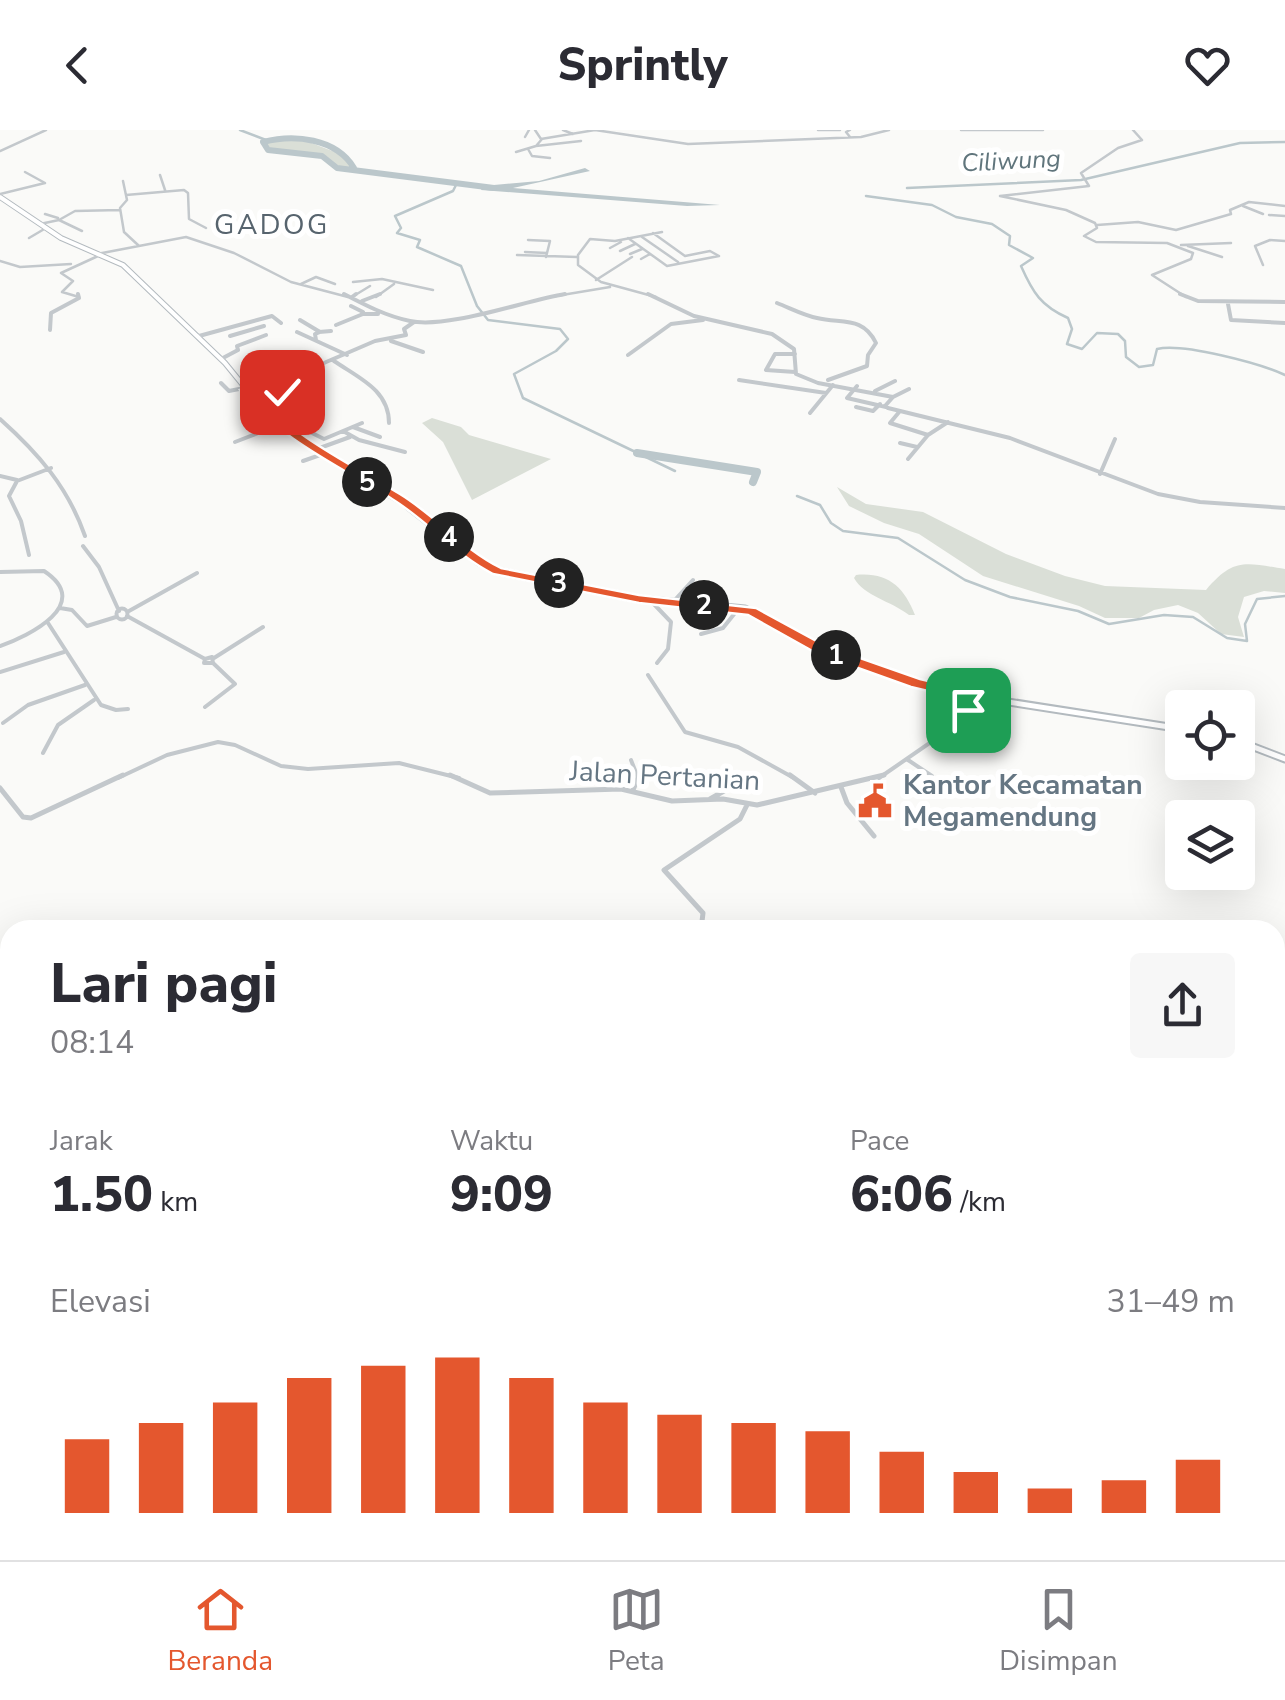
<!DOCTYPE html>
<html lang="id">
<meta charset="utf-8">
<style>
:root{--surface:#fff;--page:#f7f7f7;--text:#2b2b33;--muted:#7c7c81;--line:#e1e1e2;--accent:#e4572e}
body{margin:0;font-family:"Nunito Sans",sans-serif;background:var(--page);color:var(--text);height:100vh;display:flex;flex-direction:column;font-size:38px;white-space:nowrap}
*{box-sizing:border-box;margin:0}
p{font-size:32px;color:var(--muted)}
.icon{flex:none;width:55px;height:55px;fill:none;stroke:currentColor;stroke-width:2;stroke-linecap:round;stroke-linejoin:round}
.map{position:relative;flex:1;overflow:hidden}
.side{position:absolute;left:0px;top:790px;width:1285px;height:640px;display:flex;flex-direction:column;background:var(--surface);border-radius:30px 30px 0 0;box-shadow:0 10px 40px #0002}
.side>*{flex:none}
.fabs{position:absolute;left:1165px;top:560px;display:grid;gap:20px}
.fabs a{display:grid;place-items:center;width:90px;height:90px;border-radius:10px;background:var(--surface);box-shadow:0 10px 40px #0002;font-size:50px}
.pin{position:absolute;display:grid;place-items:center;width:85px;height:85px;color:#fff;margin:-42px;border-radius:20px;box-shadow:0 5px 15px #0006}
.km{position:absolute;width:50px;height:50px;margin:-25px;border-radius:50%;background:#222;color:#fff;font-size:28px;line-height:50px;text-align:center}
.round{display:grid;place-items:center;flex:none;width:105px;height:105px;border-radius:10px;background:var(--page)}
.overview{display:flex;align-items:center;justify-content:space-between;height:170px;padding:0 50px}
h1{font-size:55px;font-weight:800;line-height:75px}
.figures{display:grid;grid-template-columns:repeat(3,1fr);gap:15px;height:170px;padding:10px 50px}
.figures div{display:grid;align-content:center}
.figures b{font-size:50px;font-weight:800}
.figures small{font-size:28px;font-weight:400}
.figures p{font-size:28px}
.chart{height:280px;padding:20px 50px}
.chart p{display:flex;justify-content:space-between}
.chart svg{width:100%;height:180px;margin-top:10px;stroke:var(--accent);stroke-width:6}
header{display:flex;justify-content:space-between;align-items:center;height:130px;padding:0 50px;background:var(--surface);font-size:45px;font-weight:800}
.dock{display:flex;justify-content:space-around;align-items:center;height:140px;border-top:2px solid var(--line);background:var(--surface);font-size:28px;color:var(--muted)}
.dock a{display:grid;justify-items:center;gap:5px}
.dock .selected{color:var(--accent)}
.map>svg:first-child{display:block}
</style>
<header><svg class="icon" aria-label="back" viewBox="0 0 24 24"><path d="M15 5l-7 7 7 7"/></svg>Sprintly<svg class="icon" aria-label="heart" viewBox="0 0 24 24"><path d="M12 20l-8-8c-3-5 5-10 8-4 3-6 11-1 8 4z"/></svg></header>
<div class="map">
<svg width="1285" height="1430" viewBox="0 0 1285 1430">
<rect width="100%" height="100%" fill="#fafaf8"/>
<path fill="#dadfd7" d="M301,9L348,27L354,38L330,35L321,26L268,20L263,12Z
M432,288L461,297L469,305L551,329L472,370L443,312L422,293Z
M837,357L866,374L923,382L1006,424L1065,446L1105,456L1206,460C1234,427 1245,433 1285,439V463L1264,461L1244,467L1238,487L1244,507L1221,504L1198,483L1178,475L1154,480L1139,488H1105L1079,476L983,446L919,404L884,393L849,376Z
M856,445C888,442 904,457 915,485H909C891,471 864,466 854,448Z"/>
<path fill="#bbc7cb" d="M585,38L590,41L513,58L720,75L687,76L481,60L483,56L539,51Z"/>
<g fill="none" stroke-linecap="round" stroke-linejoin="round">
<path stroke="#bbc7cb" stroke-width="2.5" d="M240,0L266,10
M456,55L453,61L395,86L401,98L397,103L420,110L417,117L461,136L477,176L488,190L560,199L568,209L556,221L514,244L523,268L675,341
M907,58L1081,50L1240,13L1285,12
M866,66L932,75L956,87L992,94L1010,106L1009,115L1033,128L1021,136C1033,163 1041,176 1068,188L1072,199L1067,214L1082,219L1097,203L1118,204L1125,211L1126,227L1139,237L1153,235L1157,219C1183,213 1259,233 1285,245
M797,366L820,375L831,393L843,401L898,408L965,450L1010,467L1078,481L1109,494L1164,485L1193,487L1227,508L1247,511L1245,494L1257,469L1285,466"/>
<path stroke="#bbc7cb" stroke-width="6" d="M354,38C336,8 294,4 263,12L268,20L322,26L337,38L494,58"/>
<path stroke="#bbc7cb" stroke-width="8" d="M637,323L757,342L753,352"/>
<g stroke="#b3babf" stroke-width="6">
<path id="secondary-far1" d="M0,67L61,108L123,135L225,233L265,282L348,341L411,378"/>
</g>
<g stroke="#b3babf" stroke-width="9">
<path id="secondary" d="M408,376L479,432L497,441L639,469L745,479L821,520L916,553L970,566L1182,599
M1238,611L1285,629"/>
</g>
<path stroke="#c3c8cc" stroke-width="2.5" d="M535,0L541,9L595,0L688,14L861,7L889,0
M563,0L573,4
M818,0H840
M850,0L846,2L850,7
M961,0H1043
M1133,0L1142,10L1118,18L1081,43L1089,56L1000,66L1066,80L1095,93L1097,98L1084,106L1096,112L1167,113L1193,123L1191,129L1152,145L1186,167
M525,7L529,0
M542,9L536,16L581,11
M528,19L532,26L550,28
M0,21L46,0
M516,22L536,16
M160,45L165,60
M123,51L127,70L120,78L124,102L138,115
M0,64L45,53L25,42
M126,65L184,60L188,63L189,89L206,98
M1243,76L1263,84
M45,84L58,88
M1269,85L1285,86
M59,90L75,81L120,80
M40,94L59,90L82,101
M1097,95L1138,92L1176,100L1231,84L1230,80L1249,72L1285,76
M642,107L678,132
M29,108L46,98
M628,108L667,136L719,126L710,121L685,126L653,103
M528,110L550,111L546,127
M1181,115L1231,113
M1188,116L1222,127
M610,118L621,112
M620,121L635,114
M525,122L547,123
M97,124L186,107L234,123L291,152L348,167
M630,124L642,119
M517,125L577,127
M641,129L650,124
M0,131L20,137L71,134
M1263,135L1255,116L1270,110L1285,111
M596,150L632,127
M353,152L382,149L433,160
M301,154L316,147L335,154
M79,167L62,162L73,151L61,143L98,126
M352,167L370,156
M376,167L394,154
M550,167L610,157
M656,167L601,152L578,135V125L590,109L615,111L662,102"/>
<path stroke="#c3c8cc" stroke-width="4" d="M344,164C365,175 386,186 410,191C447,199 524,171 565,164
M648,164L694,186L772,204L794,219L796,244L818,253L893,267L885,276L888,278L1010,308L1158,364L1200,372L1285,378
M1180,164L1198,171L1285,172
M352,167L356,164
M362,171L380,164
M777,173C790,178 803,185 817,188C842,194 863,186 876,213L868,225L867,236L828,250
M1228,174L1231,190L1285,193
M351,176L363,182
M300,190L320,202L315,204L316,210
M336,195L363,184H378
M50,200L51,183L79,168L78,164
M297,202L347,225
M319,202L331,201
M199,206L272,186L281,193
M230,206L264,196
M391,211L423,222
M795,224H775L766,240L795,242
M628,225L671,194L703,190
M221,229L238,220L237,216L266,205
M334,231C359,248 389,260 389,293
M739,250L826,263
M221,253L229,261L244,258
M857,256L847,268L886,277
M246,260L296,245L375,211L406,205L404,199L414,192
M875,261L895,251
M893,267L909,259
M272,270L285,266L282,261L295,255L286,248
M856,277L873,281L880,274
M900,281L890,293L928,305
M810,283L833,255
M0,289C38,323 68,357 85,406
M353,297L380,307
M304,299L324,309L362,293
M343,301L359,310L405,322
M235,312L281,294
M900,313L917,317
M317,319L350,307
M908,329L928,305L948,292
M303,331L323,324
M1100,344L1115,309
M0,346L17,350
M83,416L99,437L119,481
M29,425L21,391L9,366L17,351L51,338
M0,442L44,441C94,474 29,506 0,516
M650,470L671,492L668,519L657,533
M673,472L693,450
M60,478L72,480L87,496L116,487
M116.5 484a5.5 5.5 0 1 1 11 0a5.5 5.5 0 1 1-11 0Z
M129,481L197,443
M127,486L205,529
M48,493L101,575L116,580L128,579
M701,504L723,498L739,478
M212,527L213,533H204L205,529Z
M214,528L263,497
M0,542L64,522
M648,545L685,602L738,617L794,648
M205,577L235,554L213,533
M3,593L28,575L85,555
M43,623L58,595L94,570
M631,630L638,648
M908,630L932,646
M118,648L167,625L218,612L235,615L281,636L308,639L399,633L459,648
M879,648L960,592L968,582L970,566"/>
<path stroke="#c3c8cc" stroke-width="5" d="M450,645L490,663L621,659L672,671L723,669L757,675L884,645
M790,645L815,663
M841,657L847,673L874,706
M0,658L23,687L31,688L123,645
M633,660L639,645
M710,669L738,653
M701,800L703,783L664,740L740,689L747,675
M0,959L10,954"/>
<path stroke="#c3c8cc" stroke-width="6" d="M0,1225L10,1234
M206,1420L211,1430"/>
<use href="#secondary-far1" stroke="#fff" stroke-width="4"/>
<use href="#secondary" stroke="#fff" stroke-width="5"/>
</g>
<path fill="#e4572e" stroke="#fff" stroke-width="2.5" d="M286,245L300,253L286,264L277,262L285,252L253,261C293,307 349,333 400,364C436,386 463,419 501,438L639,465L756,478L826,516L920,549L975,562L976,580L963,584L962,569L911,557L816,523L748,485L639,473L493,444C455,425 428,391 392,369C339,336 280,310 240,260Z"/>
<defs>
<g id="civic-bare" transform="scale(2.7)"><path d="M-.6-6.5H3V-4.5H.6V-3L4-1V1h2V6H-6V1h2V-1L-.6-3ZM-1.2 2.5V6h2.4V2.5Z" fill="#e4572e" stroke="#fff" stroke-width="2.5" paint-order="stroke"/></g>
</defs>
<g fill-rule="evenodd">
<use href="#civic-bare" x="875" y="671"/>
</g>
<g text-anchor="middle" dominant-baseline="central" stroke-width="10" stroke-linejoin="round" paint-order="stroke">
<g font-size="25" font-style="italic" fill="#60757c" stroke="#fff">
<text transform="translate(1011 31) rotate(-3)">Ciliwung</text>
</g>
<g font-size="28" letter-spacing="2.5" fill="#57646e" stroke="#fff">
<text x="272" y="95">GADOG</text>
</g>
<g font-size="28" fill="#657683" stroke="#fff">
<text transform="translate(665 646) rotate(3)">Jalan Pertanian</text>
</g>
<g font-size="28" font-weight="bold" fill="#657683" stroke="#fff" text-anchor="start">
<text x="903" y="655">Kantor Kecamatan<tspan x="903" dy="32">Megamendung</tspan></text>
</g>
</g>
</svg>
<div class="fabs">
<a><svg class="icon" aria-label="locate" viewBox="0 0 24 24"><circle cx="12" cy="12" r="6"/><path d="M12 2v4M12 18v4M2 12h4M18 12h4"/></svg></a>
<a><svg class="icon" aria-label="layers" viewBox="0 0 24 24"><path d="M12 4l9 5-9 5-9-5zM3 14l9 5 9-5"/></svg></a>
</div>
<div class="pin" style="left:968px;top:580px;background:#1e9e55"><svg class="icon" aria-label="arrive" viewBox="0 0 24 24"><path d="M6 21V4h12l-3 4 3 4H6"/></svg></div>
<div class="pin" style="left:282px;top:262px;background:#d93025"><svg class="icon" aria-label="check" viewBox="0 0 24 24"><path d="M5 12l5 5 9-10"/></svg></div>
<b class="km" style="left:836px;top:525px">1</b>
<b class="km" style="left:704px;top:475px">2</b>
<b class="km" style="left:559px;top:453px">3</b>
<b class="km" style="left:449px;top:407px">4</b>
<b class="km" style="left:367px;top:352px">5</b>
<section class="side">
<div class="overview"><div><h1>Lari pagi</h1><p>08:14</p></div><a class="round"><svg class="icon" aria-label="share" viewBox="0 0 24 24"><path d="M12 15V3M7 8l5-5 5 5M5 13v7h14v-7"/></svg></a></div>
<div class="figures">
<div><p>Jarak</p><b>1.50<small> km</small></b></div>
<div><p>Waktu</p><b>9:09</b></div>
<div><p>Pace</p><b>6:06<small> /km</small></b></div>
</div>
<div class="chart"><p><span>Elevasi</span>31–49 m</p>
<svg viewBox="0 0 160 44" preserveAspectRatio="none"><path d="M5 44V26M15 44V22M25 44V17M35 44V11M45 44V8M55 44V6M65 44V11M75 44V17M85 44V20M95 44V22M105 44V24M115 44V29M125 44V34M135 44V38M145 44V36M155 44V31"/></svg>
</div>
</section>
</div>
<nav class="dock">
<a class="selected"><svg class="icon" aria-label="home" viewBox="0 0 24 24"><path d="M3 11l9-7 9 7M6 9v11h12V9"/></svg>Beranda</a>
<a><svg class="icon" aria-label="map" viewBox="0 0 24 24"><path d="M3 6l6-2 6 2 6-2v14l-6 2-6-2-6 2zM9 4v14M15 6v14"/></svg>Peta</a>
<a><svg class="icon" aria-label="saved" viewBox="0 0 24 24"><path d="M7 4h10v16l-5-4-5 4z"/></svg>Disimpan</a>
</nav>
